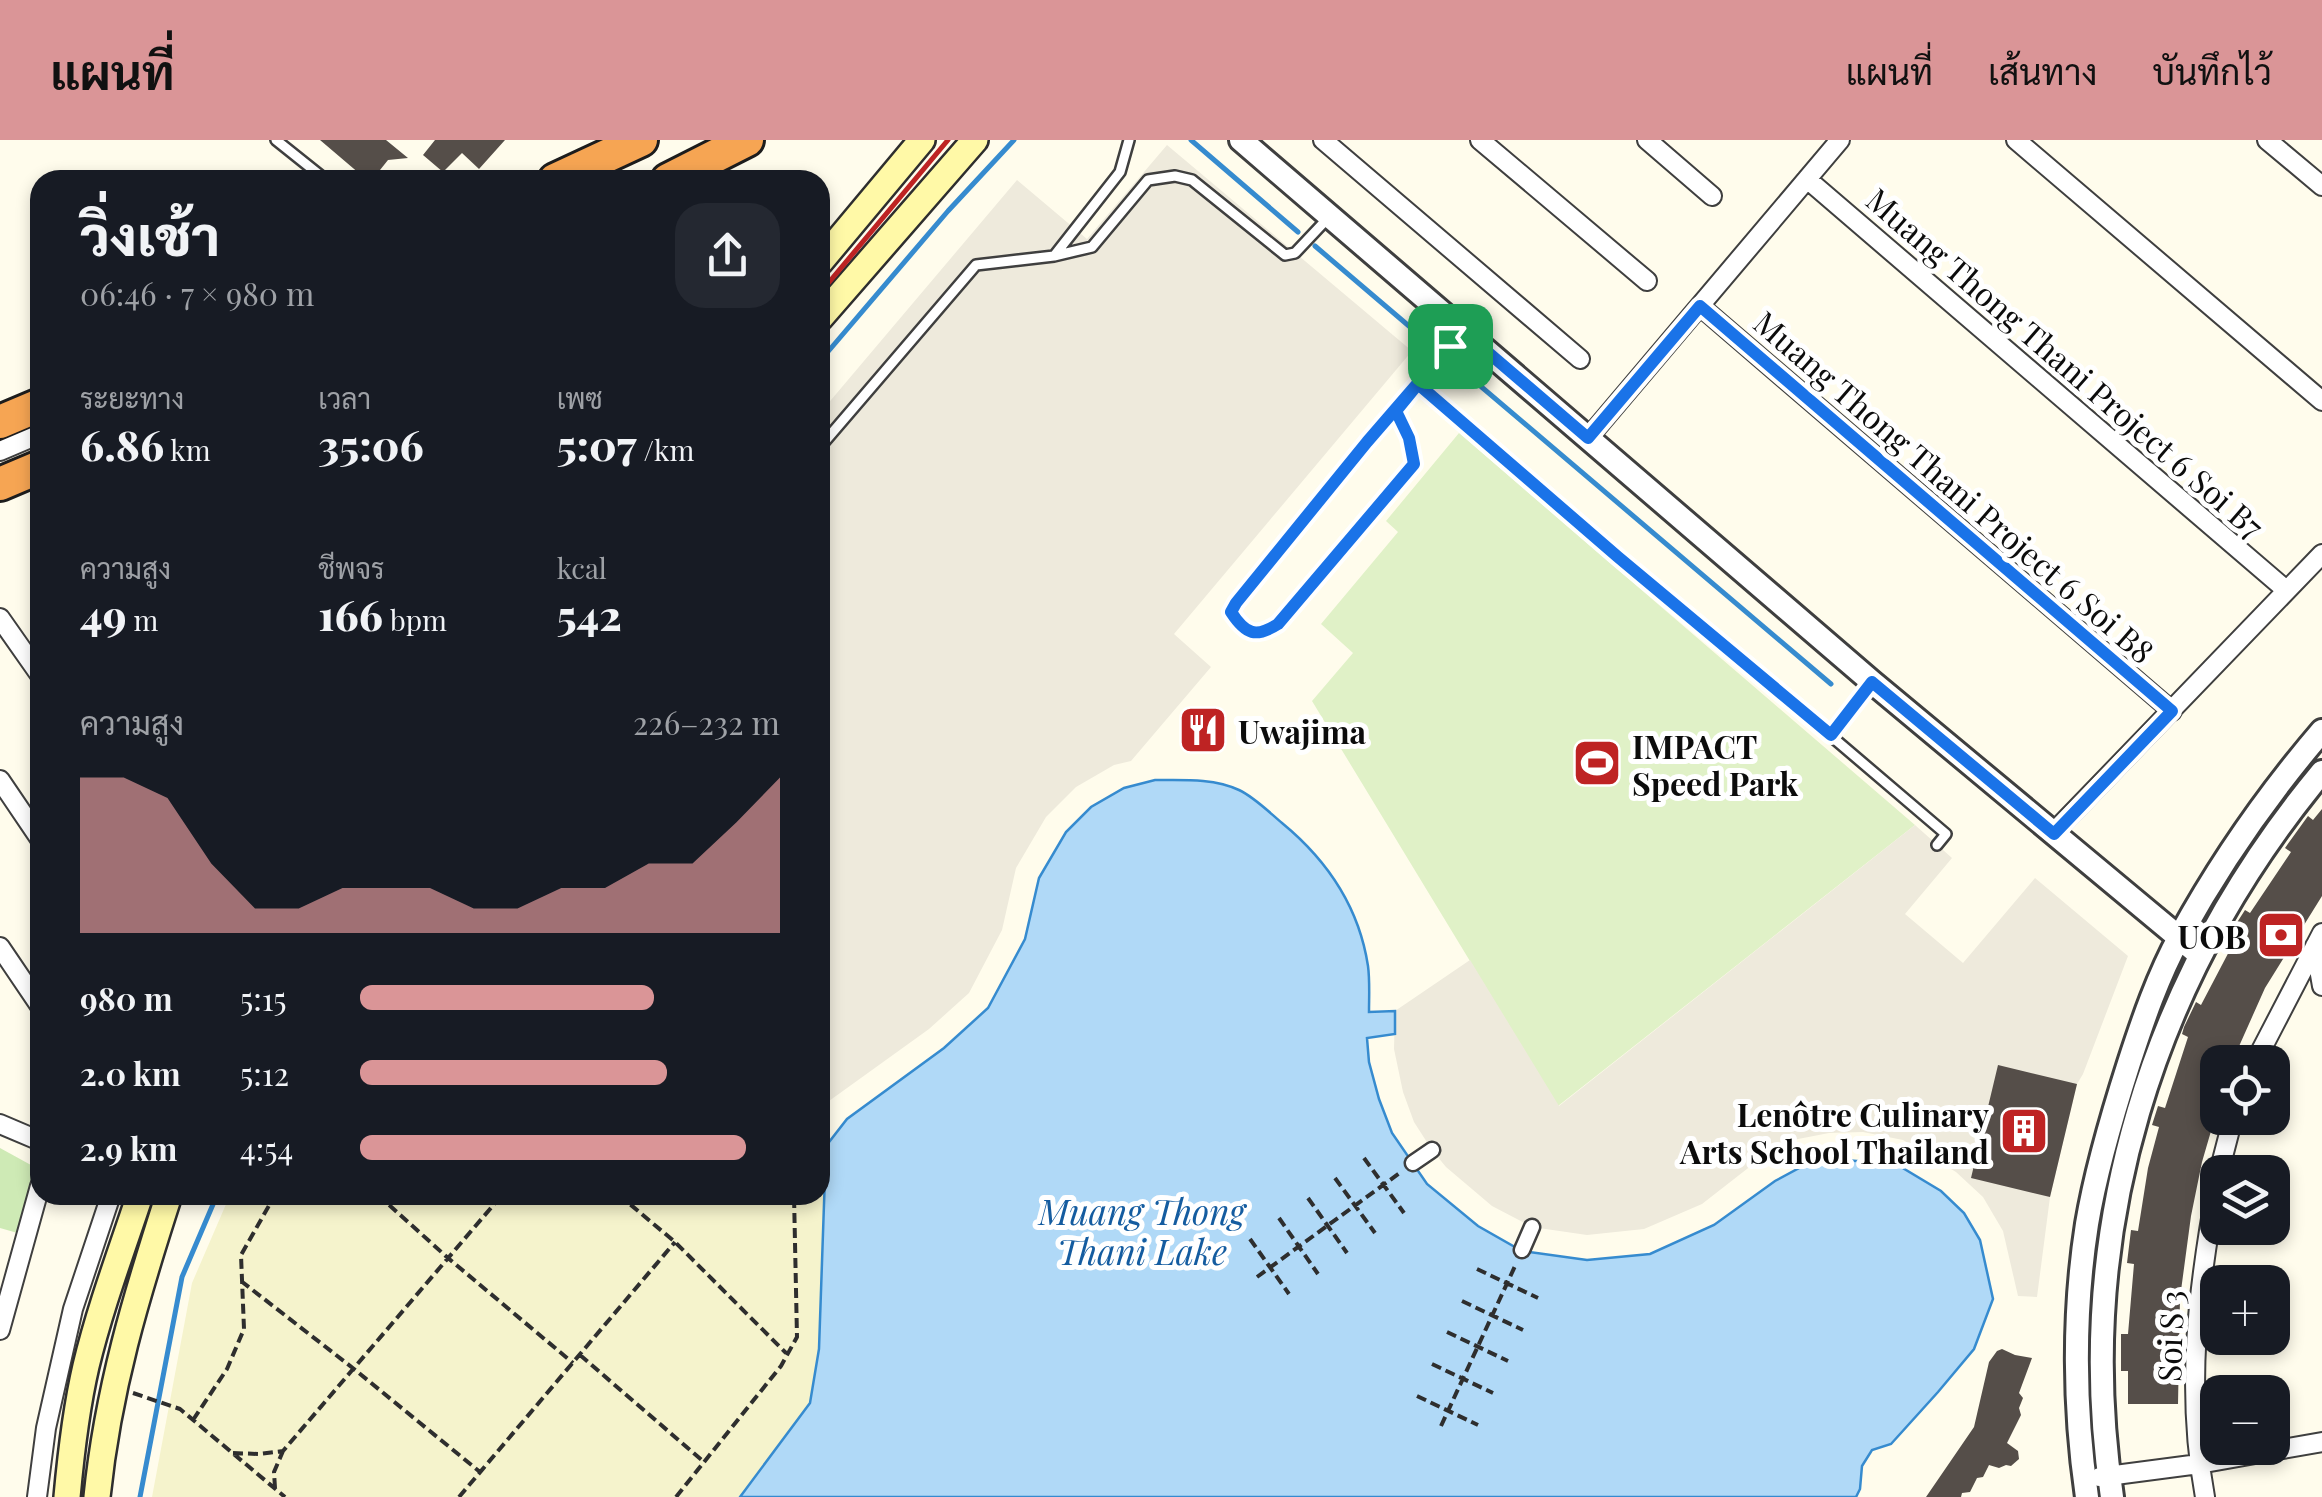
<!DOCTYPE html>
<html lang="th">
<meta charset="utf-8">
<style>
:root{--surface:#171b24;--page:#242831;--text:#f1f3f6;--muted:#9ea1a6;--accent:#da9597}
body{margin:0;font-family:"Playfair Display",Sarabun,serif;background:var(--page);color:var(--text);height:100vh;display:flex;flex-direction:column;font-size:38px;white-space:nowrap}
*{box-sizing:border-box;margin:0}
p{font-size:32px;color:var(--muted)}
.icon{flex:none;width:55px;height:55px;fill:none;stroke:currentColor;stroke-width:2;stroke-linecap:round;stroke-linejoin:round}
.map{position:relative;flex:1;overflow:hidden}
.drawer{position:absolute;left:30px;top:30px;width:800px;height:1035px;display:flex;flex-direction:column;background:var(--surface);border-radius:30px;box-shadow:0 5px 15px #0003}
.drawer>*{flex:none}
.tools{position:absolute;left:2200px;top:905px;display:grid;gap:20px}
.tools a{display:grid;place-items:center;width:90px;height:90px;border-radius:20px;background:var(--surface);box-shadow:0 5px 15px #0003;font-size:50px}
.pin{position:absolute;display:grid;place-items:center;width:85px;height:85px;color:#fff;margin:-42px;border-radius:20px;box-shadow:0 5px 15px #0006}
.round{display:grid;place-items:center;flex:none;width:105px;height:105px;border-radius:30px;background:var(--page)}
.overview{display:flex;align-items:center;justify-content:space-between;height:170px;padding:0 50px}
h1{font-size:55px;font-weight:800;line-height:75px}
.figures{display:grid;grid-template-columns:repeat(3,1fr);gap:15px;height:170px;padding:10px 50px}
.figures div{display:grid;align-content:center}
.figures b{font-size:42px;font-weight:800}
.figures small{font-size:28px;font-weight:400}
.figures p{font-size:28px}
.chart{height:280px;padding:20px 50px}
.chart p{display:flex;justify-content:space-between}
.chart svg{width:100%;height:180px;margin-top:10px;fill:var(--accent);opacity:.7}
ul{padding:0 50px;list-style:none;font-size:32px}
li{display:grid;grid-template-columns:160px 120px 1fr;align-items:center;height:75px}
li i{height:25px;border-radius:12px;background:var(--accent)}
header{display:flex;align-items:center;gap:60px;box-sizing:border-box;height:140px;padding:0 50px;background:var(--accent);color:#111}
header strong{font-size:48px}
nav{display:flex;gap:55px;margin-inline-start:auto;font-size:35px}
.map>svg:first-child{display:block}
</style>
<header>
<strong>แผนที่</strong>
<nav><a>แผนที่</a><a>เส้นทาง</a><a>บันทึกไว้</a></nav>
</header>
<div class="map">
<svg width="2322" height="1357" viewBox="0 0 2322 1357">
<rect width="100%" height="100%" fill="#fffcec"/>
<path fill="#f5f3cc" d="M820,1033L825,1036L819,1209L810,1263L740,1357H152L192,1143L230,1055H820Z"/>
<path fill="#ceeab5" d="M0,1008L40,1030L21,1094L0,1088Z"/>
<path fill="#e0f1c7" d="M1459,293L1915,685L1558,966L1312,561L1353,513L1321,484L1398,392L1386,381Z"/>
<path fill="#eeeadc" d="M1167,5L1412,211L1174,494L1211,527L1131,621L1114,625L1076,647L1046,677L1016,728L1002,790L969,853L929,889L829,961L820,975V273L1017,40L1087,99Z
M1915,685L1952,718L1905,774L1963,823L2035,738L2128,816L2083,934L2077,944L2050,1057L2037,1157L2018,1156L2003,1091L1983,1057L1956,1032L1903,1000L1863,992L1829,993L1793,1000L1761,1018L1702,1064L1644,1089L1587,1095L1532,1087L1492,1066L1446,1027L1432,1010L1414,982L1403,952L1394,909L1395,871L1470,820L1559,966Z"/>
<path fill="#b0d9f7" stroke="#368bcf" stroke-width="2.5" d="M1155,640C1182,640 1214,638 1239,650C1254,657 1269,672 1282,683C1327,720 1359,767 1368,826C1370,841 1369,857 1369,872L1395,871V894L1367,898L1369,922L1379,959L1392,993L1427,1044L1478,1086L1522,1111L1587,1120L1650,1114L1714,1085L1775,1041L1803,1026L1831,1019L1896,1024L1941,1051L1964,1073L1980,1100L1993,1159L1974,1209L1938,1252L1891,1304L1872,1310L1862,1326L1860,1349L1856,1357H740L810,1263L819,1209L826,1006L847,979L944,908L988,868L1025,799L1039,738L1066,692L1091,667L1124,648Z"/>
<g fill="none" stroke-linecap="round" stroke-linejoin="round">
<path stroke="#368bcf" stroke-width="5" d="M1191,0L1298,92
M1315,106L1423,198
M820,221L948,71L1014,0
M1458,227L1831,544
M140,1357L182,1137L217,1055"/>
</g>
<path fill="#554e49" d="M320,0H386L408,18L388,20L372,40H367Z
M435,0H505L479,29L462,13L443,32L423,15Z
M2322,669V756L2265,848L2232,922H2218V967L2202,1022L2191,1076L2180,1158L2178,1264H2128V1231H2121V1194H2128L2134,1124L2127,1123L2131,1090L2138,1091L2148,1028L2159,987L2152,985L2158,966L2165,968L2188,897L2182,894L2184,887L2196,862L2201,865L2233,804L2226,800L2229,795L2245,770L2250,773L2291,712L2285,708L2308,676L2313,680Z
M1998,925L2077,944L2050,1057L1971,1038Z
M2002,1209L2015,1215L2032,1218L2019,1253L2023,1258L2019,1268L2021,1275L2007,1303L2018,1311L2019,1319L2011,1326L2006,1325L1999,1328L1989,1325L1983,1337L1977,1338L1970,1352L1962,1353L1961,1357H1926L1974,1287L1989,1222L1997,1211Z"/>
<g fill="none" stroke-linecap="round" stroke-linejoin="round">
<g stroke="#3f3f3f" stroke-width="14">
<path id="service" d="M276,0L326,40
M1054,116L1092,107L1148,40L1175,36L1192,40L1285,115L1295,113L1328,78
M1418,244L1946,694L1937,705
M1396,271L1409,299L1414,324L1279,484C1256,497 1245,495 1231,472L1236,463L1367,302L1461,193
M820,307L976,125L1054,116L1120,32L1129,0
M1831,595L1870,544"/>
</g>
<g stroke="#3f3f3f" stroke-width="19">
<path id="pedestrian" d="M1413,1023L1432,1010
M1522,1110L1532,1087"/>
</g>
<g stroke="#3f3f3f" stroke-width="22">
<path id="minor" d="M1323,0L1580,219
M1480,0L1647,141
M1647,0L1712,56
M2016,0L2322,261
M2267,0L2322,46
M1807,39L2286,450
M1700,166L2172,571
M1588,298L1840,0
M0,311L40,294
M0,478L40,535
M0,640L40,699
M2053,693L2322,414
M2315,806L2322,846
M0,807L40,866
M2255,922L2322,793
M0,984L40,1001
M2219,1032L2233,978
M0,1190L40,1046
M2100,1337L2199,1324L2322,1302
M37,1357L46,1288L73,1169L111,1055
M2205,1357C2185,1249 2198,1146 2218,1039"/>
</g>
<g stroke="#3f3f3f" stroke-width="28">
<path id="tertiary" d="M1241,0L1872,542L2200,815
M2087,1357C2074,1269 2073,1173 2087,1084C2096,1030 2112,976 2129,923C2143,880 2158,836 2180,796C2220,723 2268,654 2322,591
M2112,1357C2072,1092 2152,837 2322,632"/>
</g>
<g stroke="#2e2e2e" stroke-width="30">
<path id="secondary" d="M820,122L922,0
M820,178L975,0
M67,1357C71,1313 76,1269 86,1226C100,1168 121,1112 140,1055
M97,1357C108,1249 136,1157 169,1055"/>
</g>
<g stroke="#1d1d1d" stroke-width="38">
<path id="motorway" d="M555,40L641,0
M668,40L747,0
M0,282L40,265
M0,344L40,327"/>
</g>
<path stroke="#2e2e2e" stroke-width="4" stroke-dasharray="10 5" stroke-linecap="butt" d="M1364,1018L1404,1073
M1335,1038L1375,1093
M378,1055L448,1118L573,1223
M619,1055L675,1102L786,1213
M1308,1058L1347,1113
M1279,1078L1318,1134
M1250,1099L1289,1154
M1477,1129L1538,1158
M1257,1137L1401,1032
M241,1141L354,1229L480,1332
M1462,1161L1523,1190
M1447,1192L1508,1221
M580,1215L704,1322
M1432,1224L1493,1253
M133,1253L180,1269L285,1357
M1417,1256L1478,1285
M193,1280L227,1229L244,1189L241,1115L275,1055
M1441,1286L1516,1124
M233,1313L259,1314L283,1311L502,1055
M275,1348L274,1332L283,1311
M459,1357L675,1102
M676,1357L781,1226L797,1197L794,1055"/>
<use href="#service" stroke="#fff" stroke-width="9"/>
<use href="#pedestrian" stroke="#fff" stroke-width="14"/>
<use href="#minor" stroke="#fff" stroke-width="18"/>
<use href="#tertiary" stroke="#fff" stroke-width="22"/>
<use href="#secondary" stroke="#fff9a7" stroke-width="25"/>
<use href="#motorway" stroke="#f6a553" stroke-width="32"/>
<path stroke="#be2323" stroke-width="5" d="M820,153L948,0"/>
</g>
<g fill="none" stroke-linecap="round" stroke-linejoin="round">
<g stroke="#fff" stroke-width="20">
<path id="route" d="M1450,206L1367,302L1236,463L1231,472C1246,495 1256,498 1278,484L1414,324L1409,298L1396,271L1418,244L1618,417L1831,595L1872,542L2054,694L2172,571L1700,166L1588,298L1463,191L1450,206"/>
</g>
<use href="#route" stroke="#1a73e8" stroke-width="12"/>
</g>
<defs>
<g id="restaurant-square" transform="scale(2.5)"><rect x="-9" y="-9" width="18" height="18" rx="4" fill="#be2323" stroke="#fff"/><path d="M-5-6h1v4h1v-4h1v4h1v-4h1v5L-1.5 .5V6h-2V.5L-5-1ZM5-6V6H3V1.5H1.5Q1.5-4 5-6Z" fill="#fff"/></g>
<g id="stadium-square" transform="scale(2.5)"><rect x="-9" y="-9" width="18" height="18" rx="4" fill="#be2323" stroke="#fff"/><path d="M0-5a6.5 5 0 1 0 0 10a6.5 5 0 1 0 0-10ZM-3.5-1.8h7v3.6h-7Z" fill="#fff"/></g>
<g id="bank-square" transform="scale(2.5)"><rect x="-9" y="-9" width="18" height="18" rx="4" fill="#be2323" stroke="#fff"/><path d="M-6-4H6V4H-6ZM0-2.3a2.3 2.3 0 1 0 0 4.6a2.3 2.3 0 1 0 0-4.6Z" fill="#fff"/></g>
<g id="building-square" transform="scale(2.5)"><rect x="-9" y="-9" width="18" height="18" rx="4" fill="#be2323" stroke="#fff"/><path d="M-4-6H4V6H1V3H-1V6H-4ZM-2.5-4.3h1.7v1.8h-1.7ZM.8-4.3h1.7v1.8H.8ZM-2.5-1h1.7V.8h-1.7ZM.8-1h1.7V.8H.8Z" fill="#fff"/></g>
</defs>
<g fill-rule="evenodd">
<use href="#restaurant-square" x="1203" y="590"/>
<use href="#stadium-square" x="1597" y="623"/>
<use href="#bank-square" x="2281" y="795"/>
<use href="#building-square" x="2024" y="991"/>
</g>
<g text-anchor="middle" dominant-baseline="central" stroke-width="10" stroke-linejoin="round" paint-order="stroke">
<g font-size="32" fill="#0c0c0c" stroke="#fff">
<text transform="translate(2066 222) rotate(41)">Muang Thong Thani Project 6 Soi B7</text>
<text transform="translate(1955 346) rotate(41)">Muang Thong Thani Project 6 Soi B8</text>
<text transform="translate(2169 1196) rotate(-88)">Soi S 3</text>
</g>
<g font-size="32" font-weight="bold" fill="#0c0c0c" stroke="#fff" text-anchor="start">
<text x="1238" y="590">Uwajima</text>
<text x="1632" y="605">IMPACT<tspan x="1632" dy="37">Speed Park</tspan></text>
<text x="2246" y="795" text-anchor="end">UOB</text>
<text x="1989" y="973" text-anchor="end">Lenôtre Culinary<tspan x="1989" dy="37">Arts School Thailand</tspan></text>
</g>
<g font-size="35" font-style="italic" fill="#145ca0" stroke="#fff">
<text x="1142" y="1070">Muang Thong<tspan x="1142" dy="40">Thani Lake</tspan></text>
</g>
</g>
</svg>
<div class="tools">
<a><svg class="icon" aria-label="locate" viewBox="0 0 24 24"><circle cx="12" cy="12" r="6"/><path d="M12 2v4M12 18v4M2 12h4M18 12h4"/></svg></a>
<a><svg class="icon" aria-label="layers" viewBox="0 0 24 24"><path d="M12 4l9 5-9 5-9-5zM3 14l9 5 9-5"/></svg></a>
<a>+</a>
<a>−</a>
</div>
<div class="pin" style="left:1450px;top:206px;background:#1e9e55"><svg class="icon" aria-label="arrive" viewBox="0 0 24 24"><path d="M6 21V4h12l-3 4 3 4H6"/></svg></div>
<section class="drawer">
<div class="overview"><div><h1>วิ่งเช้า</h1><p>06:46 · 7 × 980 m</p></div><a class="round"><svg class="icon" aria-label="share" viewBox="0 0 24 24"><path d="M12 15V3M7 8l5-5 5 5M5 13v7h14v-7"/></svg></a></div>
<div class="figures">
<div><p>ระยะทาง</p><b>6.86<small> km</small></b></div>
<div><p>เวลา</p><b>35:06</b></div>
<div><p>เพซ</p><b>5:07<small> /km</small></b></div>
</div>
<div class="figures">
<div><p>ความสูง</p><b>49<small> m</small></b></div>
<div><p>ชีพจร</p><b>166<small> bpm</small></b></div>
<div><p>kcal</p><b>542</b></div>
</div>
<div class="chart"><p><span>ความสูง</span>226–232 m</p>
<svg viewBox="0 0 160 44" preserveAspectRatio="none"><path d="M0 44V6L10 6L20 11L30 27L40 38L50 38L60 33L70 33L80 33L90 38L100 38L110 33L120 33L130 27L140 27L150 17L160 6V44z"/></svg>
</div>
<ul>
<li><b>980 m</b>5:15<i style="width:70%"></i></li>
<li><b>2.0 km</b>5:12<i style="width:73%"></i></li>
<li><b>2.9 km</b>4:54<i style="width:92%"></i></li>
</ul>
</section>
</div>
